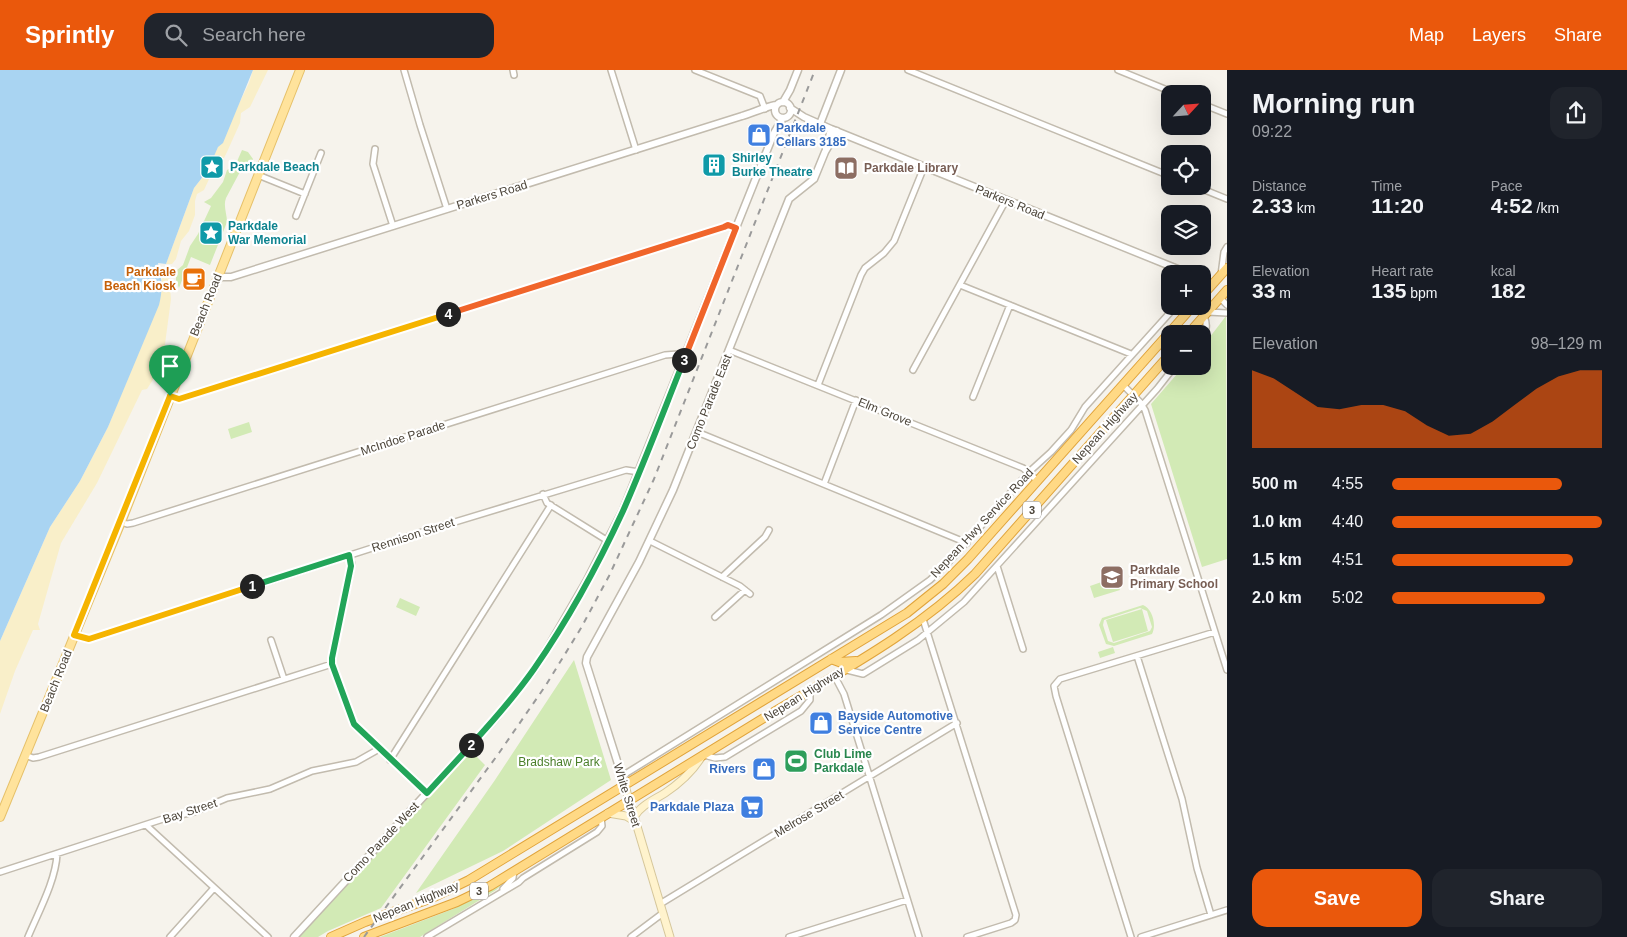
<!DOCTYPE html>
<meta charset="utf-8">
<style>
:root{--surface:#171b24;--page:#20242c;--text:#f1f3f6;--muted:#9ea1a6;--accent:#ea580c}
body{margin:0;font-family:Helvetica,sans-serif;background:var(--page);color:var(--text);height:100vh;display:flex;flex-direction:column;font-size:19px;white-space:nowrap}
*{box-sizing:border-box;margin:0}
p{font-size:16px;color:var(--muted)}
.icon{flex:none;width:28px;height:28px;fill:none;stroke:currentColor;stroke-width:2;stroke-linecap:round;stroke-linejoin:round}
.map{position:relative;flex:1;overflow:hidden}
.side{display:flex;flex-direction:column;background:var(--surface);width:400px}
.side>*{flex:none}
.needle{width:32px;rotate:64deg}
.controls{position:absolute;left:1161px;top:15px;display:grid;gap:10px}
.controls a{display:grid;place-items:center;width:50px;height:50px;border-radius:10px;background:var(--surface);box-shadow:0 5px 20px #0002;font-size:25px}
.pin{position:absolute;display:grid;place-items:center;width:42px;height:42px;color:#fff;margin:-51px -21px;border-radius:50% 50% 50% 0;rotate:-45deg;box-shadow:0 0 5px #0007}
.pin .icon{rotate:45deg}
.km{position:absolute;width:25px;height:25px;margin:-12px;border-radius:50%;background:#222;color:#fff;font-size:14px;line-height:25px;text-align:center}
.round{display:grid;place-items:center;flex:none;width:52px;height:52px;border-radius:15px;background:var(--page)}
.overview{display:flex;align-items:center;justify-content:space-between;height:85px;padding:0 25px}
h1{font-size:28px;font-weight:600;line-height:38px}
.metrics{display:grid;grid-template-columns:repeat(3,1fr);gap:8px;height:85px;padding:5px 25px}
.metrics div{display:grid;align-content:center}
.metrics b{font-size:21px;font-weight:600}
.metrics small{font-size:14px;font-weight:400}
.metrics p{font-size:14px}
.chart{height:140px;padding:10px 25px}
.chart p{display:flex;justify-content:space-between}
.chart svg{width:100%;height:90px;margin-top:5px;fill:var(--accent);opacity:.7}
.button{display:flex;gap:10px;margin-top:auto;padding:10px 25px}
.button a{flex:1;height:58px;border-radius:15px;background:var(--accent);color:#fff;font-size:20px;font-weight:600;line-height:58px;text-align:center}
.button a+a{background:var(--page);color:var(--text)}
ul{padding:0 25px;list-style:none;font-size:16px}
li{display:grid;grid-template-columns:80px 60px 1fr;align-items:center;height:38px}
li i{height:12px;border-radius:6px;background:var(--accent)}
header{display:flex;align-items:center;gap:30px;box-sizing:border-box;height:70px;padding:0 25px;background:var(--accent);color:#fff}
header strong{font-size:24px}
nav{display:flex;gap:28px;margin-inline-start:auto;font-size:18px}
.search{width:350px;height:45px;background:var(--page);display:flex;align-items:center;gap:12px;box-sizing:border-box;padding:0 18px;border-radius:15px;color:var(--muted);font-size:19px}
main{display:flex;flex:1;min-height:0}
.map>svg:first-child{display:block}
</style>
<header>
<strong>Sprintly</strong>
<div class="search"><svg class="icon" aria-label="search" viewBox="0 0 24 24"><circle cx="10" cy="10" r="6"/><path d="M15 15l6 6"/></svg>Search here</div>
<nav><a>Map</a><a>Layers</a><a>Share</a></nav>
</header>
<main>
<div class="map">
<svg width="1227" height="867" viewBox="0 0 1227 867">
<rect width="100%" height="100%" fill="#f6f3ec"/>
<path fill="#d2eab5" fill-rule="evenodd" d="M242,80L248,82L253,89L248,100L242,98L226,128C223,136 227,144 227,152L210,195L191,187L179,218L176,210V201L183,195L190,176L198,164L211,136L204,132L211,128L223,112L227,100L235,96Z
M1226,246L1227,489L1202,497L1151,334L1184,296H1202L1203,276Z
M249,352L252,362L231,369L228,359Z
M1116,507L1120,520L1094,528L1090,516Z
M400,528L420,537L416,546L396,537Z
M1143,535C1152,538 1157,555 1152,564L1114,576L1106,574L1099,555L1102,548ZM1140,538L1147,541L1152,557L1150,561L1114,573L1108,571L1103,555L1104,550Z
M1142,539L1148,561L1113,572L1106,550Z
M1113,577L1115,583L1100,588L1098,582Z
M574,590L611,710L503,781L416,823L495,710Z
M471,681L485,695L381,838L328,861L318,867H298Z
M505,812L496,820L420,867H380L453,839Z"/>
<path fill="#f9efc9" d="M253,0H268L250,37L241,43L240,53L227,82L224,88L217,92L204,120L197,124L195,131V145L189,161L181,171L176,189L172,194H166L194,118L202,108L218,77L249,13Z
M161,201L169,207L171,229L165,274L158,302L147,319L142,320L97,413L61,473L38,554L40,560H33L15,601L0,644V571L50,457L80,411L108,357L162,221Z"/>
<path fill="#a9d4f2" d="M0,0H253L223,73L218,77L208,100L194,118L166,194L158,193C162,209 163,219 159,235L108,357L80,411L50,457L0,571Z"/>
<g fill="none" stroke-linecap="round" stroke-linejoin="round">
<g stroke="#c2bbae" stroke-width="8">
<path id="minor" d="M404,0L420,55L447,139
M513,0L514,5
M611,0L636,80
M695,0L760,26L765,39
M908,0L1170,106
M1118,0L1177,24
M1202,34L1227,44
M375,79L373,94L393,156
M258,105L305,124
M1195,116L1227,129
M296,146L321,83
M1221,205L1224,182L1227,177
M960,215L1131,284
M1220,228L1227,235
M1208,242L1227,243
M1202,266C1208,260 1207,253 1204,246
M729,280L1023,398L1038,411
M913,300L1006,130
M818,315L861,205L865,198L884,183L894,171L924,97
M1123,315L1140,332L1145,340L1227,600
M170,326L179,329L723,157L728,155L736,158
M973,327L1010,235
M697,362L967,473
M824,414L856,330
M543,424L547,433L608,471
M121,452L127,454L133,453L665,285L678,284L685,287
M650,471L740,516L750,524
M349,485L352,494L332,588V594L354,655L427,723
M997,496L1023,579
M722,507L765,467L769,460
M715,547L745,520
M923,549L1016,845L1015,850L1011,853L967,867
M74,565L89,569L422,462L626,400L639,402
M271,570L284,609
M1137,586L1182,729L1197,798L1211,845
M843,599L863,604L918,570L964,532L1157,319L1175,296
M834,605L844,624L919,867
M25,685L33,688L39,687L332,594
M704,685L715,688L725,687L801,641L810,630V620
M390,690L551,435
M622,706L881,545L930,510L946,495L1029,402L1051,382L1071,360L1085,337L1176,236
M146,755L268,867
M0,802L166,748L194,742L227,728L270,719L312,701L356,692L379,679
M503,819L513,808L514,801
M660,834L957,653
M28,867C38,843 56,810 57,784
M170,867L214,818
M427,867L519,812L523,808L597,762L602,756L601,748
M631,867L663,843
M789,867L907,830
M1131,867L1056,626L1054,616L1060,609L1215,562
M1141,867L1227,840"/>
</g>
<g stroke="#c2bbae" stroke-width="9">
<path id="tertiary" d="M783,32L790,20L798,0
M775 40a8 8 0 1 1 16 0a8 8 0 1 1-16 0Z
M790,38L804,47L831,59L1190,204
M820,54L841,0
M826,79L831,59
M217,207H231L742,46C750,44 770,35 776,35
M625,716L586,593L587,587L639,492L673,420L789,129L814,109L825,82L837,61
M294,867L495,649L534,600L550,574L586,512L623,440L774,63L783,48"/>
</g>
<g stroke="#d6c79b" stroke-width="9">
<path id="secondary" d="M625,716L670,867
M608,743L626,746L636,752
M634,747C641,735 654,730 665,723C680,713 693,701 702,686"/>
</g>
<g stroke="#e6c16a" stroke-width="10">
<path id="primary" d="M0,747L121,452L300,0"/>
</g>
<g stroke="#e0a43c" stroke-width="10">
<path id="trunk" d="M1202,226L1227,198
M1188,264L1227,220
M831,589L839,592L856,591
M331,867L365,852L432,828L469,810L907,543L943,514L968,489L1193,236
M364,867L457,832L490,816C582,760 674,703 767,646C838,603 915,563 975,504L1170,284"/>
</g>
<use href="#minor" stroke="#fff" stroke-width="5"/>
<use href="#tertiary" stroke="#fff" stroke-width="6"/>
<use href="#secondary" stroke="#fff3cd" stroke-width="7"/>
<use href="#primary" stroke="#ffe39c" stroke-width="8"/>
<use href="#trunk" stroke="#ffd985" stroke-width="8"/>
<path stroke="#9a9a9a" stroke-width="2" stroke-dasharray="6 6" stroke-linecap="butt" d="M364,867L499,683L546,615L581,558L609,506L654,409L815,0"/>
</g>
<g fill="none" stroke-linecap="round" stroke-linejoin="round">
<g stroke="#fff" stroke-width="10">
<path id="split-1" d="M170,326L74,565L89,569L252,516"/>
</g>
<g stroke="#fff" stroke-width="10">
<path id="split-2" d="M252,516L349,485L351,496L332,588V594L354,654L427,723L471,675"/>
</g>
<g stroke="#fff" stroke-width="10">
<path id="split-3" d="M471,675C493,651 515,626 534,599C568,550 598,495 623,441C645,391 664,340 684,290"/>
</g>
<g stroke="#fff" stroke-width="10">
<path id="split-4" d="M448,244L724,157L728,155L736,158L684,290"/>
</g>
<g stroke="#fff" stroke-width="10">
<path id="split-5" d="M170,326L179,329L448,244"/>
</g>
<use href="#split-1" stroke="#f5b400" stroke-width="6"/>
<use href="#split-2" stroke="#22a559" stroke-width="6"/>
<use href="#split-3" stroke="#22a559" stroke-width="6"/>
<use href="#split-4" stroke="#f0652b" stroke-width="6"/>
<use href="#split-5" stroke="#f5b400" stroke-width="6"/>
</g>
<defs>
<g id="shop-square" transform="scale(1.25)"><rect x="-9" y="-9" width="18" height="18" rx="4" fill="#3f7fe0" stroke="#fff"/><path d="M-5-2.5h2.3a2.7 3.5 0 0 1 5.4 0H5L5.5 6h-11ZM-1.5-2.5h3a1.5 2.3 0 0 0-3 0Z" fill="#fff"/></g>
<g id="building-square" transform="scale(1.25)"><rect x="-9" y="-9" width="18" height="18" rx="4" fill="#0f9aa8" stroke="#fff"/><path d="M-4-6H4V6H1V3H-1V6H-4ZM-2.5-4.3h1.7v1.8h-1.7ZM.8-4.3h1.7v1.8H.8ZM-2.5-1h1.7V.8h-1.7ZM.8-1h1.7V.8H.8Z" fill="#fff"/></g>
<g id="sight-square" transform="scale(1.25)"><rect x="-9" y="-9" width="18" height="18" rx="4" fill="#0f9aa8" stroke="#fff"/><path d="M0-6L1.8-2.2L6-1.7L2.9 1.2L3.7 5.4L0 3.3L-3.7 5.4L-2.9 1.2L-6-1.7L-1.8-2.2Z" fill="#fff"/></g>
<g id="library-square" transform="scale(1.25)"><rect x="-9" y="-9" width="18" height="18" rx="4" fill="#8d6e63" stroke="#fff"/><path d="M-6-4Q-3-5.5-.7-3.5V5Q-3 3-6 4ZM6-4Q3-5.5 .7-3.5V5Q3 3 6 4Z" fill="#fff"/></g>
<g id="cafe-square" transform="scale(1.25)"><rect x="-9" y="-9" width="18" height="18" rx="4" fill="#e8710a" stroke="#fff"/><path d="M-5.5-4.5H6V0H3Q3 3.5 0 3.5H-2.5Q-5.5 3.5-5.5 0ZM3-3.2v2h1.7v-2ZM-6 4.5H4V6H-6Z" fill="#fff"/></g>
<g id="school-square" transform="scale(1.25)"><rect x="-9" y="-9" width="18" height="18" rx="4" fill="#8d6e63" stroke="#fff"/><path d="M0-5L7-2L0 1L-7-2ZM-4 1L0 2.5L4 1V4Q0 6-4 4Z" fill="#fff"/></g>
<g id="stadium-square" transform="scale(1.25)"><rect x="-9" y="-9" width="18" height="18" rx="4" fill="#2e9e5b" stroke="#fff"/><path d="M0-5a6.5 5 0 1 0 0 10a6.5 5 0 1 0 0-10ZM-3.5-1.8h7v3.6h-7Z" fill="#fff"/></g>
<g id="supermarket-square" transform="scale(1.25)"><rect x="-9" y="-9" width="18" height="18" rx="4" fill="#3f7fe0" stroke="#fff"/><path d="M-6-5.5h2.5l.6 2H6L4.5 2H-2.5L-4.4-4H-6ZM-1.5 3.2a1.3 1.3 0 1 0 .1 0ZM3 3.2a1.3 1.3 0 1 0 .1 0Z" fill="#fff"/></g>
</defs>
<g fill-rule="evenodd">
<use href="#shop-square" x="759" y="65"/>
<use href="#building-square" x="714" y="95"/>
<use href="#sight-square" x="212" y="97"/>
<use href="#library-square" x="846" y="98"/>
<use href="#sight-square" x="211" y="163"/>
<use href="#cafe-square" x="194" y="209"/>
<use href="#school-square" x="1112" y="507"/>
<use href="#shop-square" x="821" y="653"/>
<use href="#stadium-square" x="796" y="691"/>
<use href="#shop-square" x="764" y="699"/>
<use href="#supermarket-square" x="752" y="737"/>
</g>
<g text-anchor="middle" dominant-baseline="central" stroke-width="4.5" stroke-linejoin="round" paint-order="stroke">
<g fill="#fff" stroke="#817c74" stroke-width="1">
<rect x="1023" y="431.5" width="18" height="17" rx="4"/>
<rect x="470" y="812.5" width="18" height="17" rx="4"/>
</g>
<g font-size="11" font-weight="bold" fill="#4b4439">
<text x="1032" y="440">3</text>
<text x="479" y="821">3</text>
</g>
<g font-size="12" font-weight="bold" fill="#366cbe" stroke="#fff" text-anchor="start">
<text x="776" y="58">Parkdale<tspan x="776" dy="14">Cellars 3185</tspan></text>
<text x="838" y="646">Bayside Automotive<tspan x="838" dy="14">Service Centre</tspan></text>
<text x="746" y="699" text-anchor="end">Rivers</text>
<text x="734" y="737" text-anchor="end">Parkdale Plaza</text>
</g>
<g font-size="12" font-weight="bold" fill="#0d838f" stroke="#fff" text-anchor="start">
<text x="732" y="88">Shirley<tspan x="732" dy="14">Burke Theatre</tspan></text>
<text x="230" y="97">Parkdale Beach</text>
<text x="228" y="156">Parkdale<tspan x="228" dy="14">War Memorial</tspan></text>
</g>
<g font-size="12" font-weight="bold" fill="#785e54" stroke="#fff" text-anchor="start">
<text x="864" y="98">Parkdale Library</text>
<text x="1130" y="500">Parkdale<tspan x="1130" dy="14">Primary School</tspan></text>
</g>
<g font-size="12" fill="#4b4439" stroke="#fff">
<text transform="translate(492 125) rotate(-17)">Parkers Road</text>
<text transform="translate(1010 132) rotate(22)">Parkers Road</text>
<text transform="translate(206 235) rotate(-68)">Beach Road</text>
<text transform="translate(709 332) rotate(-68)">Como Parade East</text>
<text transform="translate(885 342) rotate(22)">Elm Grove</text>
<text transform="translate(1105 358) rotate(-48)">Nepean Highway</text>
<text transform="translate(403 368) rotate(-18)">McIndoe Parade</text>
<text transform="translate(982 453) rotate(-47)">Nepean Hwy Service Road</text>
<text transform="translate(413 465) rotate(-18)">Rennison Street</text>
<text transform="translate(56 611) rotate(-68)">Beach Road</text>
<text transform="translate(804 624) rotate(-32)">Nepean Highway</text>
<text transform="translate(627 725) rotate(73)">White Street</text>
<text transform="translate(190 741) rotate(-18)">Bay Street</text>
<text transform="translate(809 744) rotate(-31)">Melrose Street</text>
<text transform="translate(381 772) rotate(-47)">Como Parade West</text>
<text transform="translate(416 832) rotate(-22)">Nepean Highway</text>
</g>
<g font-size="12" font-weight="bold" fill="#c56008" stroke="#fff" text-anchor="end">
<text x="176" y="202">Parkdale<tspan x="176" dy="14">Beach Kiosk</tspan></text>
</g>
<g font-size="12" font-weight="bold" fill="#27864d" stroke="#fff" text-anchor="start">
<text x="814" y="684">Club Lime<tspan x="814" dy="14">Parkdale</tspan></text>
</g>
<g font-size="12" fill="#4a7f2a" stroke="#fff">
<text x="559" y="692">Bradshaw Park</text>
</g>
</g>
</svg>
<div class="controls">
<a><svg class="needle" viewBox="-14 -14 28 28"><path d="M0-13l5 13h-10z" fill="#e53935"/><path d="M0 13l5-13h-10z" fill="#9ea1a6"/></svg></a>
<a><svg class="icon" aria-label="locate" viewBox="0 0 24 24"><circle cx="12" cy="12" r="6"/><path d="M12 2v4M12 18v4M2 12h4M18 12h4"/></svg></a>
<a><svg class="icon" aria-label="layers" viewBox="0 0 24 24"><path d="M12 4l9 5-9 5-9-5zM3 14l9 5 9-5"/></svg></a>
<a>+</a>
<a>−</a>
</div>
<div class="pin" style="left:170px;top:326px;background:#1e9e55"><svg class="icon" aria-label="arrive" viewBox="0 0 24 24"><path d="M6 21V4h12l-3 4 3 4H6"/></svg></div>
<b class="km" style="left:252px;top:516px">1</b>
<b class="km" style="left:471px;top:675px">2</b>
<b class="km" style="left:684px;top:290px">3</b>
<b class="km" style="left:448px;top:244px">4</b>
</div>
<section class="side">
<div class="overview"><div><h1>Morning run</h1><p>09:22</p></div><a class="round"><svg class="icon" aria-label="share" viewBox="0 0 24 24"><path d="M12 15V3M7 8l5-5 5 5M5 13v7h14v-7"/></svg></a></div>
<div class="metrics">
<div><p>Distance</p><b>2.33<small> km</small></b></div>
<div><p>Time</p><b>11:20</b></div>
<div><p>Pace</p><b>4:52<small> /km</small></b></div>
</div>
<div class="metrics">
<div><p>Elevation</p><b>33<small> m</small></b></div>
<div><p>Heart rate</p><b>135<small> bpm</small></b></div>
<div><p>kcal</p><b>182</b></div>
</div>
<div class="chart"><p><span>Elevation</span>98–129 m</p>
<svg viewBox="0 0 160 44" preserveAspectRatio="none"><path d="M0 44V6L10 10L20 17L30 24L40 25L50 23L60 23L70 26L80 33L90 38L100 37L110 31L120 23L130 15L140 9L150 6L160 6V44z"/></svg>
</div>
<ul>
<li><b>500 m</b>4:55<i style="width:81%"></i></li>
<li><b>1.0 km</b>4:40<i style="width:100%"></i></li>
<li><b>1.5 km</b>4:51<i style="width:86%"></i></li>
<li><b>2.0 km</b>5:02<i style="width:73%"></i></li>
</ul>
<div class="button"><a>Save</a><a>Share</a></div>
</section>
</main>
